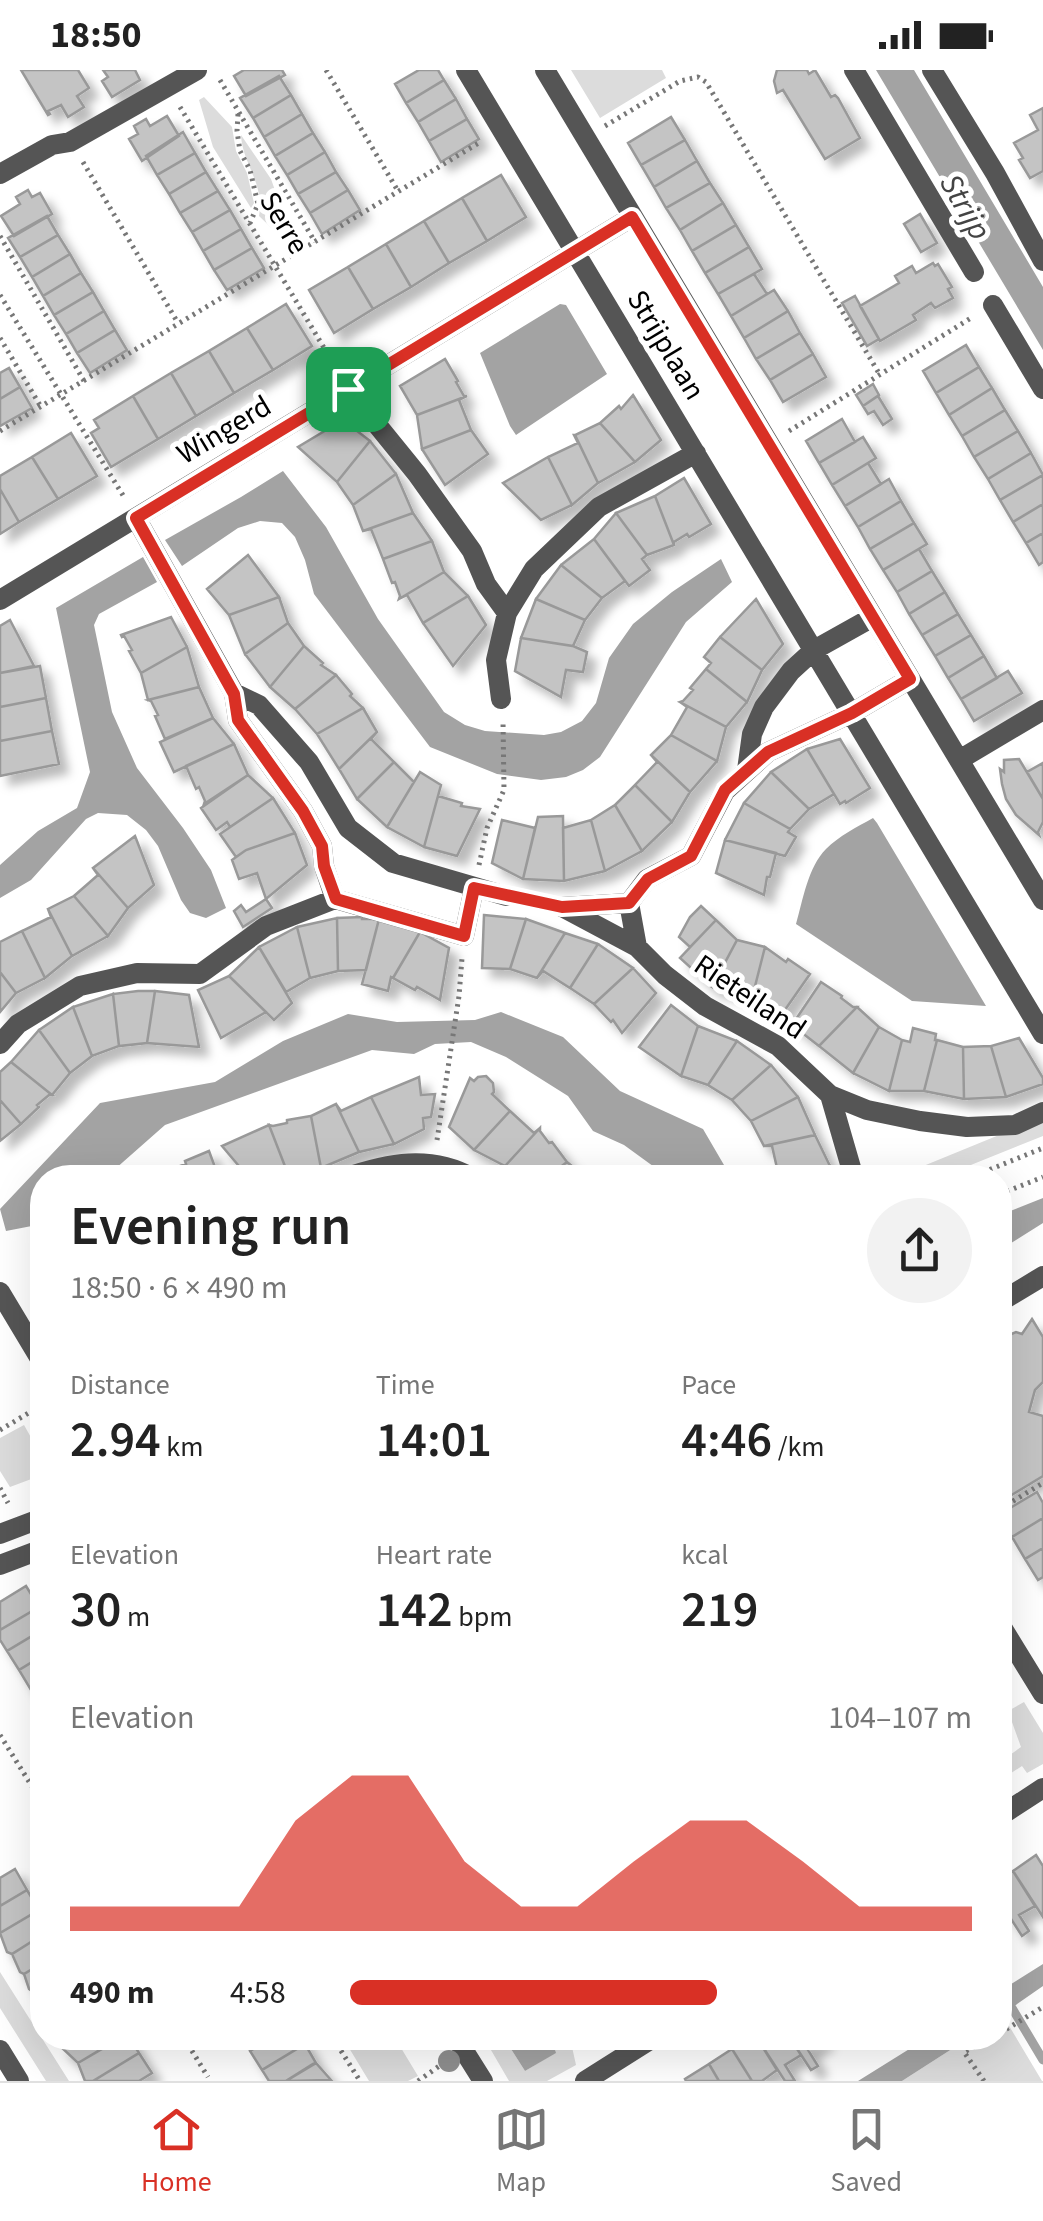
<!DOCTYPE html>
<meta charset="utf-8">
<style>
:root{--surface:#fff;--page:#f2f2f2;--text:#222;--muted:#767676;--line:#e0e0e0;--accent:#d93025}
body{margin:0;font-family:"Source Sans 3",sans-serif;background:var(--page);color:var(--text);height:100vh;display:flex;flex-direction:column;font-size:38px;white-space:nowrap}
*{box-sizing:border-box;margin:0}
p{font-size:32px;color:var(--muted)}
.icon{flex:none;width:55px;height:55px;fill:none;stroke:currentColor;stroke-width:2;stroke-linecap:round;stroke-linejoin:round}
.map{position:relative;flex:1;overflow:hidden}
.panel{position:absolute;left:30px;top:1095px;width:982px;height:885px;display:flex;flex-direction:column;background:var(--surface);border-radius:40px;box-shadow:0 10px 40px #0002}
.panel>*{flex:none}
.pin{position:absolute;display:grid;place-items:center;width:85px;height:85px;color:#fff;margin:-42px;border-radius:20px;box-shadow:0 5px 15px #0006}
.round{display:grid;place-items:center;flex:none;width:105px;height:105px;border-radius:52px;background:var(--page)}
.headline{display:flex;align-items:center;justify-content:space-between;height:170px;padding:0 40px}
h1{font-size:55px;font-weight:600;line-height:75px}
.metrics{display:grid;grid-template-columns:repeat(3,1fr);gap:15px;height:170px;padding:10px 40px}
.metrics div{display:grid;align-content:center}
.metrics b{font-size:50px;font-weight:600}
.metrics small{font-size:28px;font-weight:400}
.metrics p{font-size:28px}
.chart{height:280px;padding:20px 40px}
.chart p{display:flex;justify-content:space-between}
.chart svg{width:100%;height:180px;margin-top:10px;fill:var(--accent);opacity:.7}
ul{padding:0 40px;list-style:none;font-size:32px}
li{display:grid;grid-template-columns:160px 120px 1fr;align-items:center;height:75px}
li i{height:25px;border-radius:12px;background:var(--accent)}
.status{display:flex;justify-content:space-between;align-items:center;height:70px;padding:0 50px;background:var(--surface);direction:ltr}
.status svg{height:28px;fill:currentColor}
.dock{display:flex;justify-content:space-around;align-items:center;height:140px;border-top:2px solid var(--line);background:var(--surface);font-size:28px;color:var(--muted)}
.dock a{display:grid;justify-items:center;gap:5px}
.dock .on{color:var(--accent)}
.map>svg:first-child{display:block}
</style>
<div class="status"><b>18:50</b><svg viewBox="0 0 49 12"><path d="M0 12V9h3v3zM5 12V6h3v6zM10 12V3h3v9zM15 12V0h3v12zM26 1h20v11H26zM47 4h2v5h-2z"/></svg></div>
<div class="map">
<svg width="1043" height="2011" viewBox="0 0 1043 2011">
<defs>
<filter id="shadow"><feDropShadow dx="9" dy="9" stdDeviation="5" flood-color="#0004"/></filter>
</defs>
<rect width="100%" height="100%" fill="#fff"/>
<path fill="#dcdcdc" d="M571,0H662L666,8L600,48Z
M204,27L232,57L236,81L247,103L254,133L251,138L213,77L199,30Z
M241,65L271,109L290,163L283,169L259,146C265,114 242,93 241,65Z
M1043,1047V1066L941,1107L894,1108Z
M24,1355L42,1387V1405L10,1417L0,1401V1368Z
M1024,1632L1043,1663V1694L1027,1703L1022,1696L1002,1709L1008,1715L1000,1720V1692L1021,1677L1008,1641Z
M0,1902L69,2011H46L0,1938Z
M1002,1944L1042,2011H902L969,1968H1000V1946Z
M343,1968H395L418,2006L408,2011H369Z
M484,1968H504L525,2001L555,1983L551,1968H570L576,1995L547,2011H509Z"/>
<path fill="#a3a3a3" d="M876,0H914L1043,217V280Z
M560,234L566,235L607,304L516,365L510,356L480,283Z
M283,401L326,457L378,549L444,642L465,655L485,661L544,665L561,662L582,651L596,633L609,588L633,554L672,522L721,489L732,512L686,552L600,687L583,700L566,707L541,710L497,704L430,677L314,524L305,490L295,467L282,453L260,451L238,458L182,496L165,470L241,427Z
M143,487L157,512L99,544L94,555L112,642L137,698L183,758L211,800L226,838L206,848L190,843L181,830L158,776L146,760L127,745L98,743L86,749L31,810L0,828V795L38,761L77,738L90,702L56,538Z
M873,748L877,753L986,936L912,931L796,854C803,830 808,797 826,779C839,766 857,757 873,748Z
M501,942L563,967L620,1021L703,1059L731,1107H668L624,1075L593,1061L568,1026L506,987L471,972L435,974L414,984L372,980L165,1055L106,1107L42,1108V1154L6,1161L0,1139L100,1033L215,1012L283,971L348,944L397,952L475,950Z
M1043,1128V1153L1000,1180V1145Z
M1043,1894V1916L1000,1946V1921Z
M504,1968H551L556,1983L525,2001Z
M927,1968H969L902,2011H858Z"/>
<g fill="none" stroke-linecap="round" stroke-linejoin="round">
<path stroke="#a3a3a3" stroke-width="9" d="M1012,1938L1043,1990"/>
</g>
<path fill="#c4c4c4" stroke="#999" stroke-width="2.5" filter="url(#shadow)" d="M21,0H78L89,18L77,26L84,37L68,47L61,35L59,36L48,41L50,44L48,45Z
M103,0H135L140,10L112,27L102,11L108,7Z
M244,0H282L285,5L246,26L234,6Z
M419,0H438L444,10L406,33L395,14Z
M777,0H807L809,4L815,0L831,27L835,25L838,28L860,68L825,89L783,20L777,23L774,11Z
M279,6L291,25L253,48L240,28Z
M444,10L456,29L418,52L406,33Z
M291,25L302,44L264,67L253,48Z
M456,29L467,49L429,71L418,52Z
M1043,38V101L1030,108L1019,90L1023,88L1014,73L1038,60L1030,45Z
M302,44L313,63L275,86L264,67Z
M167,46L179,66L142,91L129,69L138,64L134,56L146,49L150,56Z
M671,47L685,70L641,95L628,73Z
M467,49L479,69L441,92L429,71Z
M183,62L195,83L157,105L146,86Z
M313,63L325,82L287,105L275,86Z
M685,70L697,91L654,117L641,95Z
M325,82L336,102L298,124L287,105Z
M195,83L206,102L169,124L157,105Z
M697,91L710,113L666,138L654,117Z
M206,102L218,121L180,143L169,124Z
M336,102L348,120L310,143L298,124Z
M501,105L526,147L487,171L462,128Z
M710,113L723,133L680,160L666,138Z
M28,120L32,127L40,123L52,144L14,166L1,146L20,134L16,127Z
M348,120L360,140L322,164L310,143Z
M218,121L230,140L192,162L180,143Z
M462,128L487,171L449,193L424,151Z
M723,133L736,155L692,181L680,160Z
M230,140L241,159L203,181L192,162Z
M920,144L937,173L921,182L904,154Z
M47,146L58,165L20,187L8,168Z
M424,151L449,193L411,217L386,174Z
M736,155L749,177L705,203L692,181Z
M241,159L252,178L214,200L203,181Z
M58,165L70,184L32,207L20,187Z
M386,174L411,217L373,239L348,197Z
M749,177L762,199L718,224L705,203Z
M252,178L264,198L227,220L214,200Z
M70,184L81,203L43,226L32,207Z
M933,193L935,196L938,194L952,217L948,219L953,228L935,238L931,233L913,245L916,250L880,271L860,236L899,213L895,206L912,196L916,203Z
M348,197L373,239L334,263L309,220Z
M81,203L93,222L54,245L43,226Z
M754,204L767,224L731,246L718,224Z
M774,220L788,241L744,268L731,246Z
M93,222L104,241L66,264L54,245Z
M855,226L879,269L867,276L842,233Z
M286,234L312,276L273,300L247,258Z
M104,241L115,260L77,283L66,264Z
M788,241L800,263L756,289L744,268Z
M247,258L273,300L234,323L209,281Z
M115,260L127,280L90,303L77,283Z
M800,263L813,284L770,310L756,289Z
M966,275L979,297L936,323L923,301Z
M209,281L234,323L196,346L171,303Z
M813,284L826,307L783,332L770,310Z
M445,289L458,311L456,312L464,326H467L417,345L400,316Z
M979,297L992,318L949,345L936,323Z
M9,298L20,317L0,329V303Z
M171,303L196,346L158,369L133,326Z
M873,314L879,325L863,336L856,325Z
M20,317L32,338L0,356V329Z
M992,318L1005,340L962,366L949,345Z
M633,325L661,370L635,392L600,353L619,336L621,339Z
M133,326L158,369L111,397L91,363L99,358L94,350Z
M467,326L459,330L471,360L422,379L417,345Z
M878,326L892,349L883,355L874,341L868,344L863,336Z
M1005,340L1018,361L974,387L962,366Z
M842,349L855,372L819,393L806,371Z
M343,350L370,371L337,412L298,377Z
M600,353L635,392L598,413L575,365Z
M471,360L488,384L445,415L422,379Z
M1018,361L1031,383L988,409L974,387Z
M71,363L97,406L58,429L32,387Z
M574,365H575L598,413L572,435L548,387L578,373Z
M863,367L876,388L832,415L819,393Z
M370,371L396,404L353,435L337,412Z
M1031,383L1043,405L1000,430L988,409Z
M32,387L58,429L19,452L0,419V406Z
M548,387L572,435L541,450L503,413Z
M868,393L881,414L845,436L832,415Z
M396,404L413,443L363,461L353,435Z
M1043,405V434L1013,452L1000,430Z
M684,408L711,454L689,467L687,464L674,472V475L655,426Z
M889,409L901,431L858,457L845,436Z
M0,419L19,452L0,464Z
M655,426L674,475L647,485L616,443Z
M901,431L914,453L870,479L858,457Z
M1043,434V463L1026,473L1013,452Z
M413,443L432,471L383,489L371,459L363,461Z
M616,443L647,485L642,489L650,500L629,516L594,469Z
M914,453L927,474L883,500L870,479Z
M1043,463V492L1039,495L1026,473Z
M594,469L625,511L602,528L561,495Z
M432,471L444,502L399,529L400,526L395,512L392,513L383,489Z
M919,479L932,501L897,522L883,500Z
M248,485L279,527L229,545L207,519Z
M561,495L602,528L585,550L536,529Z
M932,501L945,522L909,544L897,522Z
M444,502L468,526L423,553L407,525L399,529Z
M945,522L958,544L922,565L909,544Z
M468,526L486,555L453,596L423,553Z
M279,527L288,553L245,584L229,545Z
M536,529L585,550L573,576L521,568Z
M756,529L783,574L762,600L720,567Z
M958,544L971,565L935,586L922,565Z
M171,547L187,577L141,603L129,581L132,580L124,566L122,567L121,565Z
M10,550L34,596L0,603V556Z
M288,553L304,576L270,617L245,584Z
M971,565L984,586L948,608L935,586Z
M720,567L762,600L747,632L706,599L711,593L704,587Z
M521,568L573,576L587,582L583,602L566,600L561,627L515,601Z
M304,576L323,593L321,595L336,605L295,639L270,617Z
M187,577L199,617L148,630L141,603Z
M984,586L997,608L961,629L948,608Z
M40,596L46,628L0,637V603Z
M706,599L747,632L726,657L680,632L683,631L693,620L690,618Z
M1008,601L1022,623L974,651L961,629Z
M336,605L352,624L350,626L363,638L317,664L295,639Z
M199,617L213,648L165,669L155,646L158,645L151,631L148,630Z
M46,628L52,661L0,671V637Z
M680,632L726,657L717,691L671,665L687,637Z
M363,638L377,662L339,699L317,664Z
M213,648L234,674L174,702L160,672Z
M52,661L59,694L0,706V671Z
M377,662L371,669L394,692L357,729L339,699Z
M671,665L717,691L690,722L651,685Z
M840,669L870,718L846,733L845,731L840,734L807,679Z
M234,674L248,705L204,734L205,731L199,717L196,719L186,696Z
M807,679L834,724L809,739L771,702Z
M651,685L690,722L672,752L635,715L657,692Z
M1019,689L1043,729V752L1038,762L1039,765L1016,745L1006,729L1002,714L1000,699L1004,702V690Z
M394,692L414,712L387,757L357,729Z
M1043,693V729L1027,702Z
M420,702L441,715L424,777L387,757Z
M771,702L809,739L790,759L744,733Z
M248,705L273,728L230,757L227,752L216,760L201,738Z
M635,715L672,752L642,781L615,735Z
M438,726L462,733L461,736L480,739L457,786L424,777Z
M273,728L295,763L246,780L236,787L220,764Z
M744,733L790,759L788,762L796,767L785,786L725,770Z
M615,735L642,781L605,801L591,750Z
M563,746L564,811L523,809L538,747Z
M502,750L535,758L523,809L492,793Z
M591,750L605,801L564,811L563,758Z
M295,763L307,795L266,829L257,803L239,809L232,790L246,780Z
M135,766L154,815L128,838L93,798Z
M725,770L776,783L770,807H767L764,825L716,803Z
M93,798L128,838L108,866L74,826L98,805Z
M74,826L108,866L72,886L48,839Z
M266,829L272,838L243,857L234,841L241,835L246,842Z
M701,836L716,850L690,877L679,867L690,847Z
M48,839L72,886L45,908L22,861L51,847Z
M484,845L526,849L510,899L482,898Z
M362,847V849H379L366,900L338,901L337,848Z
M337,848L338,901L310,908L297,857Z
M379,849L420,862L393,908L391,907L388,921L362,914Z
M526,849L565,863L537,908L510,899Z
M716,850L737,870L712,917L680,888Z
M297,857L310,908L286,922L259,877Z
M22,861L45,908L16,923L0,902V872Z
M420,862L449,878L440,930L417,917L415,920L393,908Z
M565,863L598,874L570,918L543,901L537,908Z
M737,870L765,877L752,928L712,917Z
M598,874L633,898L594,934L570,918Z
M259,877L292,933L274,950L229,906Z
M765,877L786,892L788,889L810,904L780,947L752,928Z
M633,898L656,923L622,963L613,950L611,952L594,934Z
M0,902L16,923L0,942Z
M229,906L266,942L221,968L198,920Z
M821,912L842,926L841,928L853,937H857L819,976L792,955Z
M138,921H155L147,973L119,976L113,924Z
M155,921L189,925L199,977L147,973Z
M113,924L119,976L92,986L73,937Z
M671,935L698,956L681,1006L639,977Z
M73,937L92,986L70,1003L39,960Z
M857,937L879,957L853,1003L819,976Z
M698,956L737,971L708,1015L681,1006Z
M879,957L902,970L889,1021L853,1003Z
M913,958L936,964L935,970H937L924,1021H889L902,970L910,972Z
M39,960L70,1003L52,1025L11,992Z
M1019,968L1043,1008V1014L1006,1027L991,976Z
M937,970L963,977L964,1029L924,1021Z
M737,971L771,995L732,1030L708,1015Z
M991,976L1006,1027L964,1029L963,977Z
M11,992L52,1025H49L37,1035L39,1037L21,1054L0,1030V1002Z
M771,995L798,1027L751,1051L732,1030Z
M486,1006L493,1013L494,1022L492,1024L510,1041L474,1080L449,1057L470,1008L474,1011L478,1007Z
M419,1007L421,1025L435,1024L431,1047L423,1048L424,1059L394,1074L371,1027Z
M371,1027L394,1074L359,1082L336,1034L341,1041Z
M798,1027L815,1065L764,1076L751,1051Z
M0,1030L21,1054L0,1071Z
M336,1034L359,1082L321,1098L311,1046Z
M510,1041L534,1063L540,1058L505,1096L474,1080Z
M311,1046L321,1098L288,1104L269,1055L273,1056L287,1053V1050Z
M269,1055L288,1104L279,1108H249L222,1076Z
M540,1058V1061L549,1073L552,1072L567,1092L546,1108H513L505,1096Z
M815,1065L830,1096L779,1107L772,1076H764Z
M209,1081L219,1108H167L163,1102L186,1094L185,1091Z
M567,1092L587,1108H546Z
M830,1096L832,1108H779V1107Z
M1032,1249L1043,1267V1312L1035,1320L1029,1342L1043,1346V1406L1000,1432V1282L1008,1277L1007,1271L1009,1265L1016,1262L1022,1264Z
M1037,1422L1043,1433V1448L1012,1467L1000,1444Z
M1043,1448V1478L1025,1489L1012,1467Z
M1043,1478V1507L1038,1510L1025,1489Z
M26,1516L39,1537L0,1560V1532Z
M39,1537L42,1543V1560L7,1581L0,1570V1560Z
M42,1560V1586L19,1600L7,1581Z
M42,1586V1612L31,1620L19,1600Z
M1036,1785L1043,1796V1847L1013,1801Z
M15,1799L27,1820L0,1836V1808Z
M1013,1801L1035,1836L1019,1845L1029,1861L1022,1866L1000,1832V1809Z
M27,1820L39,1840L0,1863V1836Z
M39,1840L42,1845V1865L12,1884L7,1882L0,1863Z
M42,1865V1893L24,1904L20,1902L12,1884Z
M42,1893V1922L37,1925L29,1919L24,1904Z
M74,1968H117L118,1969L78,1993L60,1976Z
M121,1968H130L139,1983L93,2011H85L78,1993Z
M272,1968H301L305,1974L262,2000L250,1981Z
M750,1968H757L777,2000L762,2011H752L732,1979Z
M757,1968H790L801,1985L785,1995L795,2011H785Z
M790,1968H823L824,1970L808,1980L818,1996L811,2000Z
M305,1974L316,1993L286,2011H269L262,2000Z
M732,1979L752,2011H719L709,1994Z
M139,1983L152,2003L139,2011H93Z
M316,1993L331,2010L286,2011L313,1994Z
M709,1994L719,2011H686L685,2009Z"/>
<g fill="none" stroke-linecap="round" stroke-linejoin="round">
<path stroke="#777" stroke-width="5" stroke-dasharray="2.5 5" stroke-linecap="butt" d="M326,0L398,121
M220,10L315,172
M180,37L336,298
M238,44L237,61L240,81L250,100L258,134L250,153
M605,56L680,11L698,7L706,12L880,305
M83,92L178,253
M0,166L84,311
M0,225L124,427
M0,268L41,337
M0,361L482,71
M789,361L971,248
M479,795L487,758L504,720L503,651
M437,1070L459,926L462,888
M969,1108L1043,1078
M1000,1124L1043,1107
M0,1360L42,1335
M0,1418L8,1433
M1000,1439L1043,1413
M0,1665L38,1726
M1000,1963L1043,1937
M184,1968L208,2007
M333,1968L360,2011
M418,2011L445,1992
M984,2011L964,1982L991,1968"/>
<path stroke="#555" stroke-width="20" d="M466,0L1043,964
M545,0L1043,830
M854,0L974,202
M932,0L995,103L1043,191
M0,104L52,75L70,72L197,0
M993,235L1043,319
M348,319L417,404L472,481L486,514L507,543
M136,448L234,623L259,635L309,692L348,758L393,793L506,826
M0,530L632,147
M234,623L238,650L303,741L322,776L324,796L335,829L464,866L474,818
M501,629L496,590L507,543L534,499L599,437L696,383
M959,690L1043,640
M747,700L752,664L764,637L791,601L814,580L873,547
M629,833L637,877
M562,837L637,877L665,905L705,936L778,976L830,1025L867,1040L920,1051L967,1057L1015,1055L1043,1042
M562,837L629,833L647,809L691,786L725,721L768,682L852,643L910,609
M0,974L18,954L80,916L137,903L200,904L266,856L335,829
M830,1025L854,1108
M344,1108C388,1093 430,1084 473,1108
M0,1222L42,1292
M1000,1232L1043,1206
M0,1464L42,1448
M0,1495L42,1479
M1000,1554L1043,1624
M1000,1746L1043,1718
M456,1968L483,2011
M0,1980L19,2011
M585,2011L653,1968"/>
</g>
<circle fill="#8f8f8f" cx="449" cy="1991" r="11"/>
<g fill="none" stroke-linecap="round" stroke-linejoin="round">
<g stroke="#fff" stroke-width="20">
<path id="route" d="M632,147L910,609L852,643L768,682L725,720L691,786L648,809L629,833L562,837L474,818L464,866L336,829L324,796L322,776L303,741L238,650L234,624L136,448Z"/>
</g>
<use href="#route" stroke="#d93025" stroke-width="12"/>
</g>
<g text-anchor="middle" dominant-baseline="central" stroke-width="10" stroke-linejoin="round" paint-order="stroke">
<g font-size="30" fill="#000" stroke="#fff">
<text transform="translate(284 153) rotate(59)">Serre</text>
<text transform="translate(666 275) rotate(59)">Strijplaan</text>
<text transform="translate(224 360) rotate(-31)">Wingerd</text>
<text transform="translate(750 927) rotate(34)">Rieteiland</text>
</g>
<g font-size="32" font-style="italic" fill="#444" stroke="#fff">
<text transform="translate(965 137) rotate(60)">Strijp</text>
</g>
</g>
</svg>
<div class="pin" style="left:348px;top:319px;background:#1e9e55"><svg class="icon" aria-label="arrive" viewBox="0 0 24 24"><path d="M6 21V4h12l-3 4 3 4H6"/></svg></div>
<section class="panel">
<div class="headline"><div><h1>Evening run</h1><p>18:50 · 6 × 490 m</p></div><a class="round"><svg class="icon" aria-label="share" viewBox="0 0 24 24"><path d="M12 15V3M7 8l5-5 5 5M5 13v7h14v-7"/></svg></a></div>
<div class="metrics">
<div><p>Distance</p><b>2.94<small> km</small></b></div>
<div><p>Time</p><b>14:01</b></div>
<div><p>Pace</p><b>4:46<small> /km</small></b></div>
</div>
<div class="metrics">
<div><p>Elevation</p><b>30<small> m</small></b></div>
<div><p>Heart rate</p><b>142<small> bpm</small></b></div>
<div><p>kcal</p><b>219</b></div>
</div>
<div class="chart"><p><span>Elevation</span>104–107 m</p>
<svg viewBox="0 0 160 44" preserveAspectRatio="none"><path d="M0 44V38L10 38L20 38L30 38L40 17L50 6L60 6L70 27L80 38L90 38L100 27L110 17L120 17L130 27L140 38L150 38L160 38V44z"/></svg>
</div>
<ul>
<li><b>490 m</b>4:58<i style="width:59%"></i></li>
</ul>
</section>
</div>
<nav class="dock">
<a class="on"><svg class="icon" aria-label="home" viewBox="0 0 24 24"><path d="M3 11l9-7 9 7M6 9v11h12V9"/></svg>Home</a>
<a><svg class="icon" aria-label="map" viewBox="0 0 24 24"><path d="M3 6l6-2 6 2 6-2v14l-6 2-6-2-6 2zM9 4v14M15 6v14"/></svg>Map</a>
<a><svg class="icon" aria-label="saved" viewBox="0 0 24 24"><path d="M7 4h10v16l-5-4-5 4z"/></svg>Saved</a>
</nav>
